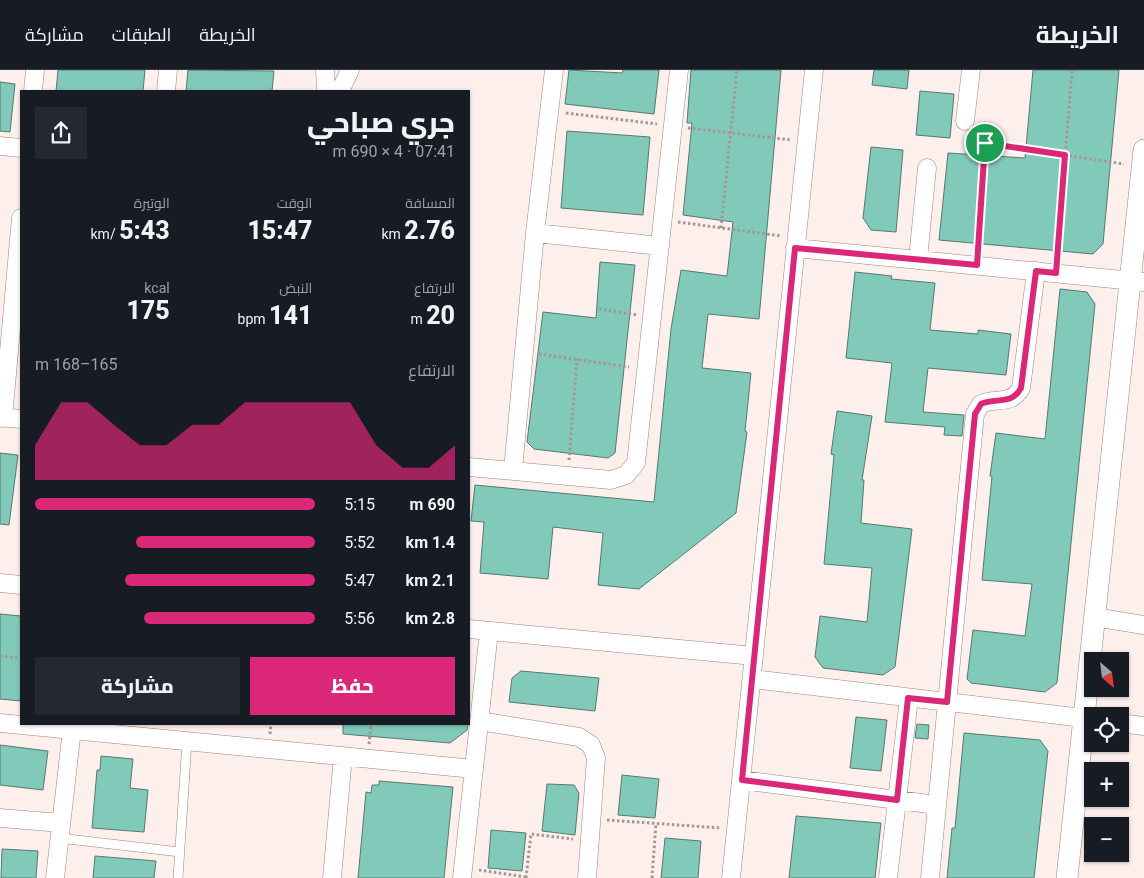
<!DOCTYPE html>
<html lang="ar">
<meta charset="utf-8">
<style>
:root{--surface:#171b24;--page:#242831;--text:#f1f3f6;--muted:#9ea1a6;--line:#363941;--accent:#db2777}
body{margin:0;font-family:Roboto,Cairo,sans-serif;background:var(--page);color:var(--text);direction:rtl;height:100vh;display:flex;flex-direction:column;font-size:19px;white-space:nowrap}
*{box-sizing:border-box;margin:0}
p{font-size:16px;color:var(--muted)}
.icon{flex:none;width:28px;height:28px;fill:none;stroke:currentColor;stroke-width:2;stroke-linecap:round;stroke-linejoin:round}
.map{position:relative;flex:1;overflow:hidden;direction:ltr}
.sheet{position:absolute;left:20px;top:20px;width:450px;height:635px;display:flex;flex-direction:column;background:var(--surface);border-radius:0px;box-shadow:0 1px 4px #0004;direction:rtl}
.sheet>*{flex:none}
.needle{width:32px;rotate:152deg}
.tools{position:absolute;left:1084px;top:582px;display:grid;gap:10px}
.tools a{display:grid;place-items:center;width:45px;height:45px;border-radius:0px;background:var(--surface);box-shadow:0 1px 4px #0004;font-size:25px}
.pin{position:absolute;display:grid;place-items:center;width:42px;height:42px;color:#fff;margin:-21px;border:2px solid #fff;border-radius:50%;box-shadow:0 1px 5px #0007}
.round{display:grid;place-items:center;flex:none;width:52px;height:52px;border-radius:0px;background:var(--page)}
.headline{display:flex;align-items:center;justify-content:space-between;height:85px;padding:0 15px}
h1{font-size:28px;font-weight:800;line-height:38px}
.stats{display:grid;grid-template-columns:repeat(3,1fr);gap:8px;height:85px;padding:5px 15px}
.stats div{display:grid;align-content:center}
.stats b{font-size:25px;font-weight:800}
.stats small{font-size:14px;font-weight:400}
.stats p{font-size:14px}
.chart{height:140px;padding:10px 15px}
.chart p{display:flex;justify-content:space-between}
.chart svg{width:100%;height:90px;margin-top:5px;fill:var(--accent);opacity:.7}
.button{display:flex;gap:10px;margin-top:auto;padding:10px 15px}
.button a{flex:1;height:58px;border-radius:0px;background:var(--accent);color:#fff;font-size:20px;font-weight:800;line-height:58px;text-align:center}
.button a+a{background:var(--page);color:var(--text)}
ul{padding:0 15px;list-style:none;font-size:16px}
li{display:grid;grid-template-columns:80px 60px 1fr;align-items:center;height:38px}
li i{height:12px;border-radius:6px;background:var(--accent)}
header{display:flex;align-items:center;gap:30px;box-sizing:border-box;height:70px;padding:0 25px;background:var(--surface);border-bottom:1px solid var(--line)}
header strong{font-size:24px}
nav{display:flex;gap:28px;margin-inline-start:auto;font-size:18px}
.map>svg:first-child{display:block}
</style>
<header>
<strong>الخريطة</strong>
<nav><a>الخريطة</a><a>الطبقات</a><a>مشاركة</a></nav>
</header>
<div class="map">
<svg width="1144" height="808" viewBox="0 0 1144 808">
<rect width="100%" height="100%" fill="#fdf0ec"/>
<path fill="#81cab9" stroke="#587870" d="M58,0H145L143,21H56Z
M188,0L274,1L272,21H186Z
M569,0L622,3L623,0H659L654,44L565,34Z
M691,0H781L759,249L708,244L702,298L751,303L745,361L747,362L736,443L639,519L598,515L603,463L553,457L548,509L480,503L484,452L471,451L475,415L654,432L671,259L681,200L727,206L733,152L683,145L692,53H687Z
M874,0H909L907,19L872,15Z
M1033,0H1119L1103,174L1093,184L939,170L948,83L1025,88Z
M0,12L15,14L10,62L0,61Z
M920,21L954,24L950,68L916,65Z
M567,61L650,67L643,145L561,138Z
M871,77L903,80L896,162L871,160L863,148Z
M600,192L635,195L615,383L608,388L534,379L527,372L543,242L596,248Z
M855,202L892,206L891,209L935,213L930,260L978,264V260L1011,264L1006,305L928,298L923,342L964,345L962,366L944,365L945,357L885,352L892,293L846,288Z
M1060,219L1087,222L1095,234L1057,613L1045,622L971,613L967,609L973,560L1025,566L1032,514L982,510L992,406H990L996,363L1045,369Z
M837,341L872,346L862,410H864L861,453L912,459L895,597L883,605L823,598L815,587L820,546L867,552L872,498L824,494L834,385L831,384Z
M0,383L18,385L9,455L0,454Z
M0,544L21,546V631L0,629Z
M521,601L599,608L595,641L509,632L512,608Z
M856,647L887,650L881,701L850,698Z
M343,654H468L467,660L450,673L343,664Z
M917,654L929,655L928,669L915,668Z
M964,663L1040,670L1048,681L1034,808H947L952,758H955Z
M0,675L48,681L43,720L0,715Z
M101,686L133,689L130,718L148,720L144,762L92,758L97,700H100Z
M622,705L659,709L655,748L618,745Z
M379,711L453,717L444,808H358L366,722L371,723L372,715H379Z
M547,714L574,715L579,723L575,765L542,761Z
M796,746L881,753L875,808H789Z
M491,760L526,763L522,801L488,798Z
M665,768L701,771L698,808H661Z
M2,779L38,781L36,808H1Z
M95,786L156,791L154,808H93Z"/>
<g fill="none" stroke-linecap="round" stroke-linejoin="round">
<g stroke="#a1837b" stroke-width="10">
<path id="service" d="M59,768L180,782
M178,808L187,671"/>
</g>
<g stroke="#a1837b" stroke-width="19">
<path id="minor" d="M325,0L326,21
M33,21L35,0
M166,21L168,0
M340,21L350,0
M965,51L971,0
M0,76L21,78
M535,163L660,176
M795,178L1144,212
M918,189L927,98
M0,347L21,349
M3,348L21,148
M469,397L611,410L626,405L636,393L679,0
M513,400L535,163L554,0
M0,513L21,515
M1094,547L1144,555
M469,559L754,586
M752,609L1092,649
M479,651L579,667L591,675L596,688L587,808
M0,653L474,699
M1120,653L1144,656
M742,710L937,735
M0,748L61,753
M55,808L72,659
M332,808L343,686
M462,808L489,561
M731,808L814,0
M888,808L909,628
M930,808L975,344L981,334C996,327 1011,336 1021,318L1036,201"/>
</g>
<g stroke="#a1837b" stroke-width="22">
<path id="tertiary" d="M1067,808L1144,80"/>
</g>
<path stroke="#a49794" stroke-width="3" stroke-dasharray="2.5 2.5" stroke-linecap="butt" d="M566,43L657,54
M688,58L791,70
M972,66L985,73L1124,94
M678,152L781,166
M721,158L737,0
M978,179L985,73
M1057,188L1072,0
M599,239L637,245
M539,284L629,297
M569,390L577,289
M0,586L21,588
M270,664L271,654
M369,674L371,654
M607,750L721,758
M479,800L526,807
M526,808L531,764L573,769
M652,808L656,753"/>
<use href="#service" stroke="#fff" stroke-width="9"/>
<use href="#minor" stroke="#fff" stroke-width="18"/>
<use href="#tertiary" stroke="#fff" stroke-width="21"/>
</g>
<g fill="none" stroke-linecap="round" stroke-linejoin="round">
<g stroke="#fff" stroke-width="10">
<path id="route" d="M985,73L1065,85L1056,203L1036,201L1021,318C1011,336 996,327 981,334L975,344L947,632L908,628L897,730L742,710L795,178L977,195Z"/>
</g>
<use href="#route" stroke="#db2777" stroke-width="6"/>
</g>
</svg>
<div class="tools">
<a><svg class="needle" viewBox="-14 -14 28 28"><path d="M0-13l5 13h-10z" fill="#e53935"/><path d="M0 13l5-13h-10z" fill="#9ea1a6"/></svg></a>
<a><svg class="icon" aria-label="locate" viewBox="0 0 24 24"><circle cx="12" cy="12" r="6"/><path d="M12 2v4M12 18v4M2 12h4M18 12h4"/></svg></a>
<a>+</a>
<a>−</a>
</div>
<div class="pin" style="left:985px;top:73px;background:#1e9e55"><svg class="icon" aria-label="arrive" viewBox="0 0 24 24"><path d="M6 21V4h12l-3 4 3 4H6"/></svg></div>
<section class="sheet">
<div class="headline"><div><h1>جري صباحي</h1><p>07:41 · 4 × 690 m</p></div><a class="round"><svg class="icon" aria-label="share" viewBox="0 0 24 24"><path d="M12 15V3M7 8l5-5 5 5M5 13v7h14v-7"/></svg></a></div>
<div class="stats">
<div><p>المسافة</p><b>2.76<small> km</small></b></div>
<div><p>الوقت</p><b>15:47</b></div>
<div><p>الوتيرة</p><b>5:43<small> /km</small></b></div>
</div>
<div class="stats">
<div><p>الارتفاع</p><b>20<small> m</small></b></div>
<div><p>النبض</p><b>141<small> bpm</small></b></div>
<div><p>kcal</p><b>175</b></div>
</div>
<div class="chart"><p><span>الارتفاع</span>165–168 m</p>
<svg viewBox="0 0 160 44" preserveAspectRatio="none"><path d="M0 44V27L10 6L20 6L30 17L40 27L50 27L60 17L70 17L80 6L90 6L100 6L110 6L120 6L130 27L140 38L150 38L160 27V44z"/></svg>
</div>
<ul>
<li><b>690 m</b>5:15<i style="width:100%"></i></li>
<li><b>1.4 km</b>5:52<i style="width:64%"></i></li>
<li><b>2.1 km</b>5:47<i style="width:68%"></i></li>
<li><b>2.8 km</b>5:56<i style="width:61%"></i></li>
</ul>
<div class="button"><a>حفظ</a><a>مشاركة</a></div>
</section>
</div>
